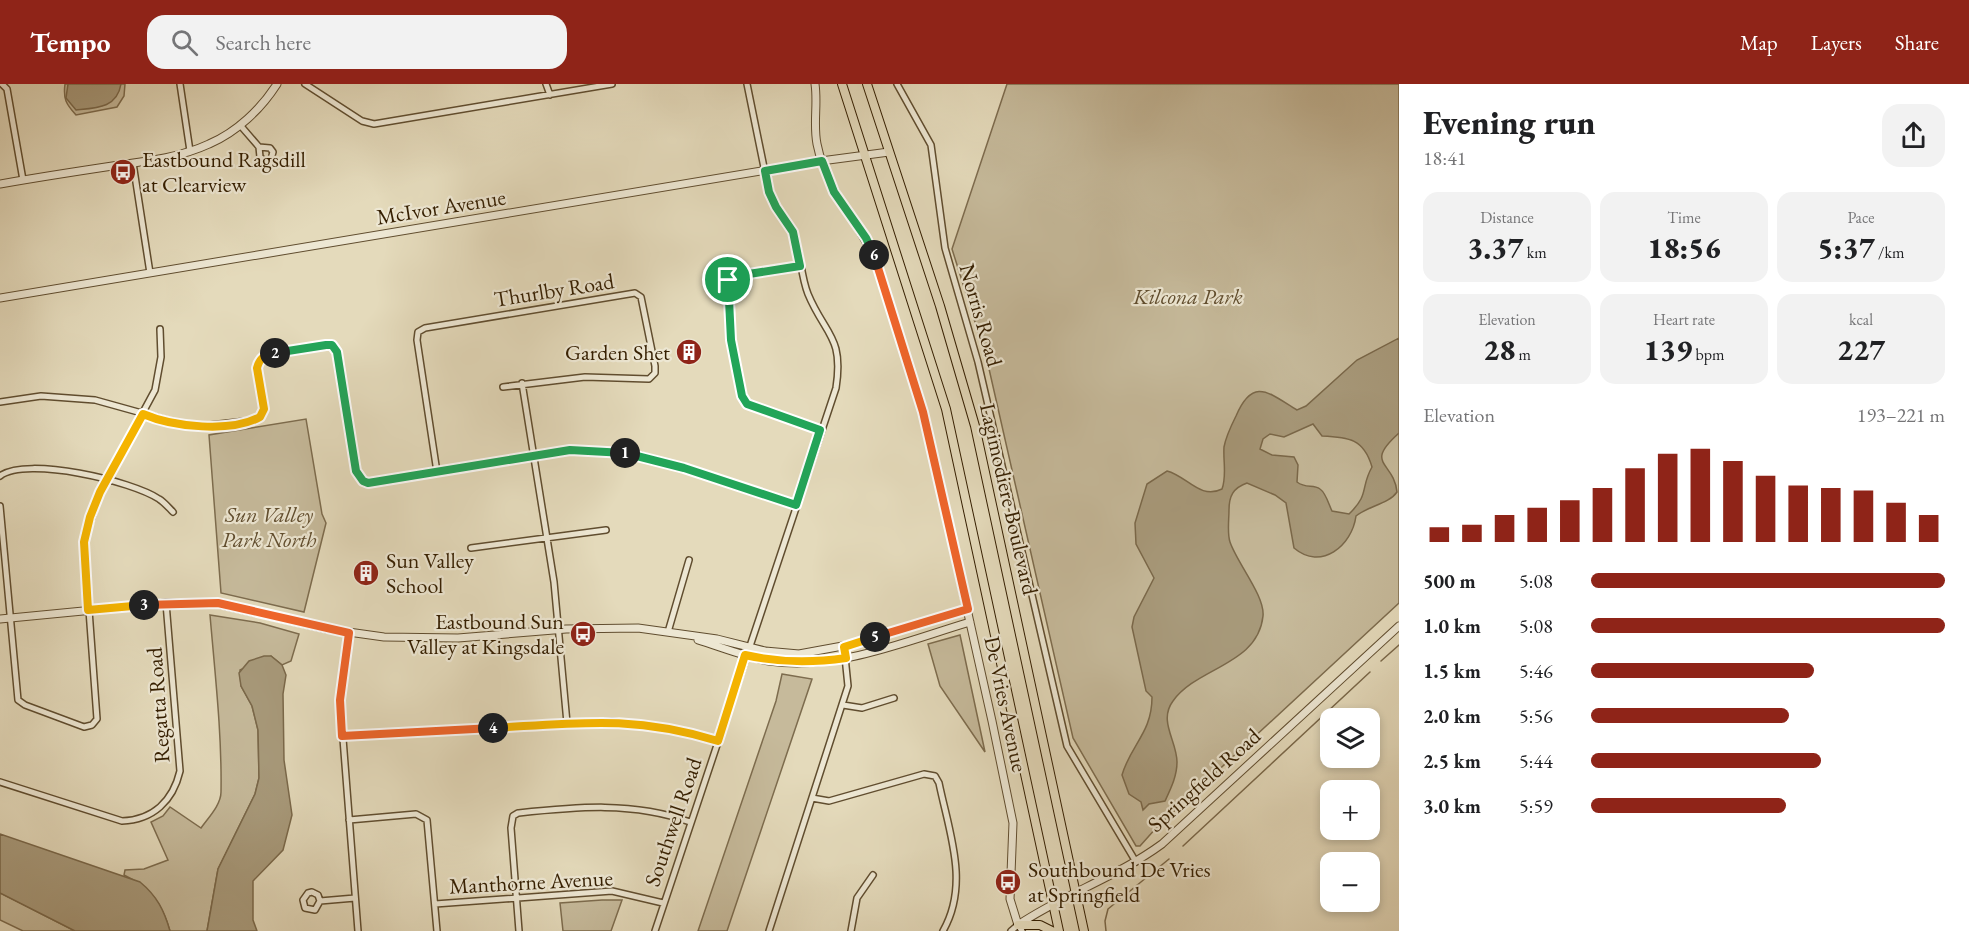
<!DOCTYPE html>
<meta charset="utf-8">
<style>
:root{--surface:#fff;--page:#f2f2f2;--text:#202124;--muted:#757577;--accent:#8f2418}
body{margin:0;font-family:"EB Garamond",serif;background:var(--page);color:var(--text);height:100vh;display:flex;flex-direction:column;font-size:22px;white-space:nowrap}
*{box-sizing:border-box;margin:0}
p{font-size:20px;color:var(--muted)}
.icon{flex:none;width:33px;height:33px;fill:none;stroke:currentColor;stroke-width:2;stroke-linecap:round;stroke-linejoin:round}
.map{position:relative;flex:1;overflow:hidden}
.side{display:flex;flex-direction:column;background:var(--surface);width:570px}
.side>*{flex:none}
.buttons{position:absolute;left:1320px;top:624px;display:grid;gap:12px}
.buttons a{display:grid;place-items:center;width:60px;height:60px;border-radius:12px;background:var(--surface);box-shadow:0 3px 9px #0003;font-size:30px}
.pin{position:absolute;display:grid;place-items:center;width:51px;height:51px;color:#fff;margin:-26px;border:3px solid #fff;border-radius:50%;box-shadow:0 2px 6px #0007}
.km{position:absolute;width:30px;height:30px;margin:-15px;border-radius:50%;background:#222;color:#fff;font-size:16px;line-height:30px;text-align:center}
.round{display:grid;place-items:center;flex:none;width:63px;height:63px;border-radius:18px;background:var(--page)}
.overview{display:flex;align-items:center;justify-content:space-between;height:102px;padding:0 24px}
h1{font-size:33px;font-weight:800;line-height:45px}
.stats{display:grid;grid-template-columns:repeat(3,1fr);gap:9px;height:102px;padding:6px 24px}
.stats div{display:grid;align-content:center;border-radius:15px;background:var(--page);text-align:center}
.stats b{font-size:30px;font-weight:800}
.stats small{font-size:16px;font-weight:400}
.stats p{font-size:16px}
.chart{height:168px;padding:12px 24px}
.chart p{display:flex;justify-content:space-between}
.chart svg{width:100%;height:108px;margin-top:6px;stroke:var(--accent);stroke-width:6}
ul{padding:0 24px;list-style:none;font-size:20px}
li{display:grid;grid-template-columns:96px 72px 1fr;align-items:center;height:45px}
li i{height:15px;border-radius:8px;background:var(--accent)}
header{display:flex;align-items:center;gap:36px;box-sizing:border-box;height:84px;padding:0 30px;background:var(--accent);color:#fff}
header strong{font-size:28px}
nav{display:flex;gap:33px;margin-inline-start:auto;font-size:21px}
.search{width:420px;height:54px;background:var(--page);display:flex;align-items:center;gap:15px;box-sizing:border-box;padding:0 21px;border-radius:18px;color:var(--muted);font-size:22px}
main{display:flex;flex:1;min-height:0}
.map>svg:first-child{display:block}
</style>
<header>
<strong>Tempo</strong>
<div class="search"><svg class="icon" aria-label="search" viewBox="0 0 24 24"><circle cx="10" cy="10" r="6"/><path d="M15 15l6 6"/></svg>Search here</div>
<nav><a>Map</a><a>Layers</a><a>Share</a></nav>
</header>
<main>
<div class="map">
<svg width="1399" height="847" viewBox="0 0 1399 847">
<rect width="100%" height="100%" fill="#e4dabb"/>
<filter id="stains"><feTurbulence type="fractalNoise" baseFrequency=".00333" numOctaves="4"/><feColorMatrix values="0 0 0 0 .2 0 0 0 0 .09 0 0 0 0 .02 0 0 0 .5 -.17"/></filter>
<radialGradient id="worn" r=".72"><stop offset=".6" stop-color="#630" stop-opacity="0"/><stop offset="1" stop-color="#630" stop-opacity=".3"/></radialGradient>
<path fill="#c6ba9b" stroke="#7d6c4e" stroke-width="1.5" d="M65,0H125L124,12L117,23L76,31C66,20 63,15 65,0Z
M1007,0H1399V519L1157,743L1140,762H1136L1073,654L987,276L952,165Z
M306,335L322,430L326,439L304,528L221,509L209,351Z
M210,531L260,539L299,550L291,577L282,581L271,572L240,586L241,602L252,622L258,646L259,694L255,710L218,785L207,847H170C162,819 151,804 124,791L125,786L144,785L168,776L151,738L163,732L170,723L201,744C208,734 221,721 221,708C222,650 215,590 210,531Z
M960,551L985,668L940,602L928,560Z
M782,590L812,595L727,847H698L776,617Z
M0,809L75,847H23L0,836Z
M602,816H622L611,847H563L560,819Z"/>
<path fill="#a89a7b" stroke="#7a684a" stroke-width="1.5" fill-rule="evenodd" d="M68,0H121C117,24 97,24 76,26L66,14Z
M1399,254V349C1363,381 1394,377 1397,408C1389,420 1368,422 1356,432C1352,462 1321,487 1294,464L1286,419L1275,411L1247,399C1233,404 1229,412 1229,426C1229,436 1227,449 1230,458C1237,479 1265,512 1263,532C1258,581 1197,583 1173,617C1158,637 1177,657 1177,678C1177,692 1171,704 1165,717L1149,720L1143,726L1141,718L1129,710L1122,691C1131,660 1152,649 1152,613L1146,607L1132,543L1134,533L1154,494L1136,460L1135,439L1147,400L1167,387C1187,392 1200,416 1222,405C1227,392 1223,377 1224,363C1226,352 1231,342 1236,332C1253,292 1269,309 1297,326L1306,322L1357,276ZM1313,340L1322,352C1349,353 1364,355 1372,383C1360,404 1370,410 1349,430L1332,427C1329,421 1326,409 1320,405C1313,400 1306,405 1297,398L1298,381L1294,373L1272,371L1260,365L1263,355L1270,350L1284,353Z
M264,572H271L282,581L286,591L283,610L284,676L292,731L283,766L253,797V836L257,847H207L218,785L255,710L259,694L258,646L252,622L241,602L239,589L249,577Z
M0,750L140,798C157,812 164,826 170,847H75L0,809Z"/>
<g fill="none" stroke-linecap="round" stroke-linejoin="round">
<path stroke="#7a684a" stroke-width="1.5" d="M1381,577L1399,561
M1183,762L1370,588
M1106,847L1105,837L1108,825L1169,775"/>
<g stroke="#604d2f" stroke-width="8">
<path id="minor" d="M2,0L7,5L23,96
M180,0L190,67
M305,0L362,37L374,40L612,0
M546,0L550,11
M897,0L931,61L945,164L978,278L1067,662L1136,778
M240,41L259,63L270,64L273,68L271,75L265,77L260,73L259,63
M133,79L150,189
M800,182L736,192L728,196L731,256L742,312L747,320L820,346
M522,299L554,498L567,639
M0,318L41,312L95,316L192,343L256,336L264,325L257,283L259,277L266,271L325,260L332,261L337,268L356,387L362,397L368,399L570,366L607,367L633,369L684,384L796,421
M437,388L417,256L418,248L425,244L635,209L641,213L655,282V289L649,295L585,293L503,303
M0,392C27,372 132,397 159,415C164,418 169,424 173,428
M0,422L18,616L25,621L84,643L92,641L97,635L84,458L100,408L155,306L161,273L160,245
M471,464L606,446
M668,548L689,476
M349,549L340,616L358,847
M843,621L862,624L894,614
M342,652L611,637L685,647L718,657
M0,698L122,737C153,736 173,717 180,687L166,519
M812,714L829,717L924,690L935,692L939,699C949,748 970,800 943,847
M349,736L416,730L427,736L437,847
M320,817L318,811L312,808L308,809L303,816L305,824L315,826L320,817L355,814
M435,820L612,807L663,819
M519,847L511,744L513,732L518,729C576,723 633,717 690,738
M655,847L836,304C844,252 825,251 808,210C800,190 801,167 793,148C786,133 775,123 769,108L747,0
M769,847L848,602L844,563
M851,847L857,814L873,791
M1011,847L1018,841L1022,847"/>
</g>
<g stroke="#604d2f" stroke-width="9">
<path id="tertiary" d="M815,0C818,20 813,40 817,60C827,109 856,133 875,175L923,328L992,637L1013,739L1010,815L1018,841C1064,810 1117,793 1162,760L1399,542
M0,100C40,93 79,87 119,81C149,77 181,73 209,60C237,48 261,25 277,0
M0,214L821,77L889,68
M0,535L166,519L218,520L327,545L384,553L458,554L566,545L638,544L717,555L765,567L799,570L848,561L967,525
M698,556C721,563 745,573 769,577C837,587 906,557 970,538"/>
</g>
<g stroke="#341e00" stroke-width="10">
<path id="primary" d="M842,0L946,325L1059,847
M867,0L940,222L975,342L1084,847
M1018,841H1040L1052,847"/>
</g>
<use href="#minor" stroke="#ede7d3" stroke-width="5"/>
<use href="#tertiary" stroke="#ede7d3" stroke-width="7"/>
<use href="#primary" stroke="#e4dabb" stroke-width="8"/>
</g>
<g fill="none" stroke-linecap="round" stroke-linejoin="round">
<g stroke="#fff" stroke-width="12">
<path id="split-1" d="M625,369L684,384L796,421L820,346L747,320L742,312L731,256L728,196"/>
</g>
<g stroke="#fff" stroke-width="12">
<path id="split-2" d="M275,269L326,261H332L337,268L356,387L363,397L368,399L570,366L625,369"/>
</g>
<g stroke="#fff" stroke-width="12">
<path id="split-3" d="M144,521L88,526L84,458L90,433L100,408L143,330C173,343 231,349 260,333L264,325L257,284C260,273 265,271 275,269"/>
</g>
<g stroke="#fff" stroke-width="12">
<path id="split-4" d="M144,521L218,519L349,549L340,616L342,652L493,644"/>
</g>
<g stroke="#fff" stroke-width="12">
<path id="split-5" d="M493,644C579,639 633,631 718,657L745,571C780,579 811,579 846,574L844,563L875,553"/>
</g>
<g stroke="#fff" stroke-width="12">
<path id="split-6" d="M874,171L923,328L968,525L875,553"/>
</g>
<g stroke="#fff" stroke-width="12">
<path id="split-7" d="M728,196L736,192L800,182L793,148L776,123L769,108L765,87L822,77L834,108L866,154L874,171"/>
</g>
<use href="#split-1" stroke="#22a559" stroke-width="8"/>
<use href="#split-2" stroke="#22a559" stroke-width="8"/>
<use href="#split-3" stroke="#f5b400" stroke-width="8"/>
<use href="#split-4" stroke="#f0652b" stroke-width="8"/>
<use href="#split-5" stroke="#f5b400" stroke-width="8"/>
<use href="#split-6" stroke="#f0652b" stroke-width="8"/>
<use href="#split-7" stroke="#22a559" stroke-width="8"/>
</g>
<defs>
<g id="bus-disc" transform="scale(1.35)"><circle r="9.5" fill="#8f2418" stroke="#ede7d3"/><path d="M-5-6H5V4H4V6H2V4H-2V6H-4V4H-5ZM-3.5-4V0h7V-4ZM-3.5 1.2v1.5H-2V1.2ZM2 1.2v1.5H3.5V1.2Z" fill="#fff"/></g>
<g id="building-disc" transform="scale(1.35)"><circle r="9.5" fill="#8f2418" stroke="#ede7d3"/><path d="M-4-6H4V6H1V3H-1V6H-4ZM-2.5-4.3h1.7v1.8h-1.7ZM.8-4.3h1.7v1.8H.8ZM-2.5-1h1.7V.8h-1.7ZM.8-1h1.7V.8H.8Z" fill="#fff"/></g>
</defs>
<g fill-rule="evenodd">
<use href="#bus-disc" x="123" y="88"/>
<use href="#building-disc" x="689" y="268"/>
<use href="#building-disc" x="366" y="489"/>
<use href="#bus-disc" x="583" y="550"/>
<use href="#bus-disc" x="1008" y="798"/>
</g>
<g text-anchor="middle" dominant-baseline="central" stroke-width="4.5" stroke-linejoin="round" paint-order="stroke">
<g font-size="22" fill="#341e00" stroke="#ede7d3" text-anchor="start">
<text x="142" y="75">Eastbound Ragsdill<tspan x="142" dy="25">at Clearview</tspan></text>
<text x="670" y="268" text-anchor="end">Garden Shet</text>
<text x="386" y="476">Sun Valley<tspan x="386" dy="25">School</tspan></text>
<text x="564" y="537" text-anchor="end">Eastbound Sun<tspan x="564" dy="25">Valley at Kingsdale</tspan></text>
<text x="1028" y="785">Southbound De Vries<tspan x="1028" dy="25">at Springfield</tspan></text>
</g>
<g font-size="22" fill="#341e00" stroke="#ede7d3">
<text transform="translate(441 123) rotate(-9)">McIvor Avenue</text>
<text transform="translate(554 206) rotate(-9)">Thurlby Road</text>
<text transform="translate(981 231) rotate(74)">Norris Road</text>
<text transform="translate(1009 415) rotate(77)">Lagimodiere Boulevard</text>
<text transform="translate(1006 620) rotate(78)">De Vries Avenue</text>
<text transform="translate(158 621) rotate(-94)">Regatta Road</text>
<text transform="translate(1204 696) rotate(-42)">Springfield Road</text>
<text transform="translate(673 738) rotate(-71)">Southwell Road</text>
<text transform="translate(531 798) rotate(-3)">Manthorne Avenue</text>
</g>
<g font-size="22" font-style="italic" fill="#604d2e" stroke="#ede7d3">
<text x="1188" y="212">Kilcona Park</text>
<text x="269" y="430">Sun Valley<tspan x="269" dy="25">Park North</tspan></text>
</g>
</g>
<rect width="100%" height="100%" filter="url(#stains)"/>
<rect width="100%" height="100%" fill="url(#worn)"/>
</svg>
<div class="buttons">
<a><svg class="icon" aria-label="layers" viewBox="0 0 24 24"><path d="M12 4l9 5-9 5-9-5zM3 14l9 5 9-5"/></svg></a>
<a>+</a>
<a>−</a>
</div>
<div class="pin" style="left:728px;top:196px;background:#1e9e55"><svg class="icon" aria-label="arrive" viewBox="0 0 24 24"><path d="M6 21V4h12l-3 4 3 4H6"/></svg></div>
<b class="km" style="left:625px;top:369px">1</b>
<b class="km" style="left:275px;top:269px">2</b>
<b class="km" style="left:144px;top:521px">3</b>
<b class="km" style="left:493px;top:644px">4</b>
<b class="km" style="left:875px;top:553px">5</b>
<b class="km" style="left:874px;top:171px">6</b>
</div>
<section class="side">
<div class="overview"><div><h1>Evening run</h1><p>18:41</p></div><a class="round"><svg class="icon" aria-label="share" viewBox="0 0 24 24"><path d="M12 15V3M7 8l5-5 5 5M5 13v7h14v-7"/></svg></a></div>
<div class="stats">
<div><p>Distance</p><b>3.37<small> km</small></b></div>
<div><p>Time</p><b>18:56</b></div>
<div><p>Pace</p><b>5:37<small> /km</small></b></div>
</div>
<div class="stats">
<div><p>Elevation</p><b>28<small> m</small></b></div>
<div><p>Heart rate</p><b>139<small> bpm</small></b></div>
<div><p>kcal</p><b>227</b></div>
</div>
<div class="chart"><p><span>Elevation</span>193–221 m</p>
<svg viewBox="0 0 160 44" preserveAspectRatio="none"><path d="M5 44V38M15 44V37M25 44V33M35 44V30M45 44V27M55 44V22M65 44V14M75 44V8M85 44V6M95 44V11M105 44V17M115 44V21M125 44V22M135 44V23M145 44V28M155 44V33"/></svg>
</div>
<ul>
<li><b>500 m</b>5:08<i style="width:100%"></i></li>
<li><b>1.0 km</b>5:08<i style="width:100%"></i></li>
<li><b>1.5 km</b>5:46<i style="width:63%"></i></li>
<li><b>2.0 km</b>5:56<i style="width:56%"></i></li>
<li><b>2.5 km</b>5:44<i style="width:65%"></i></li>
<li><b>3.0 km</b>5:59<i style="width:55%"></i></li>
</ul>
</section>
</main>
